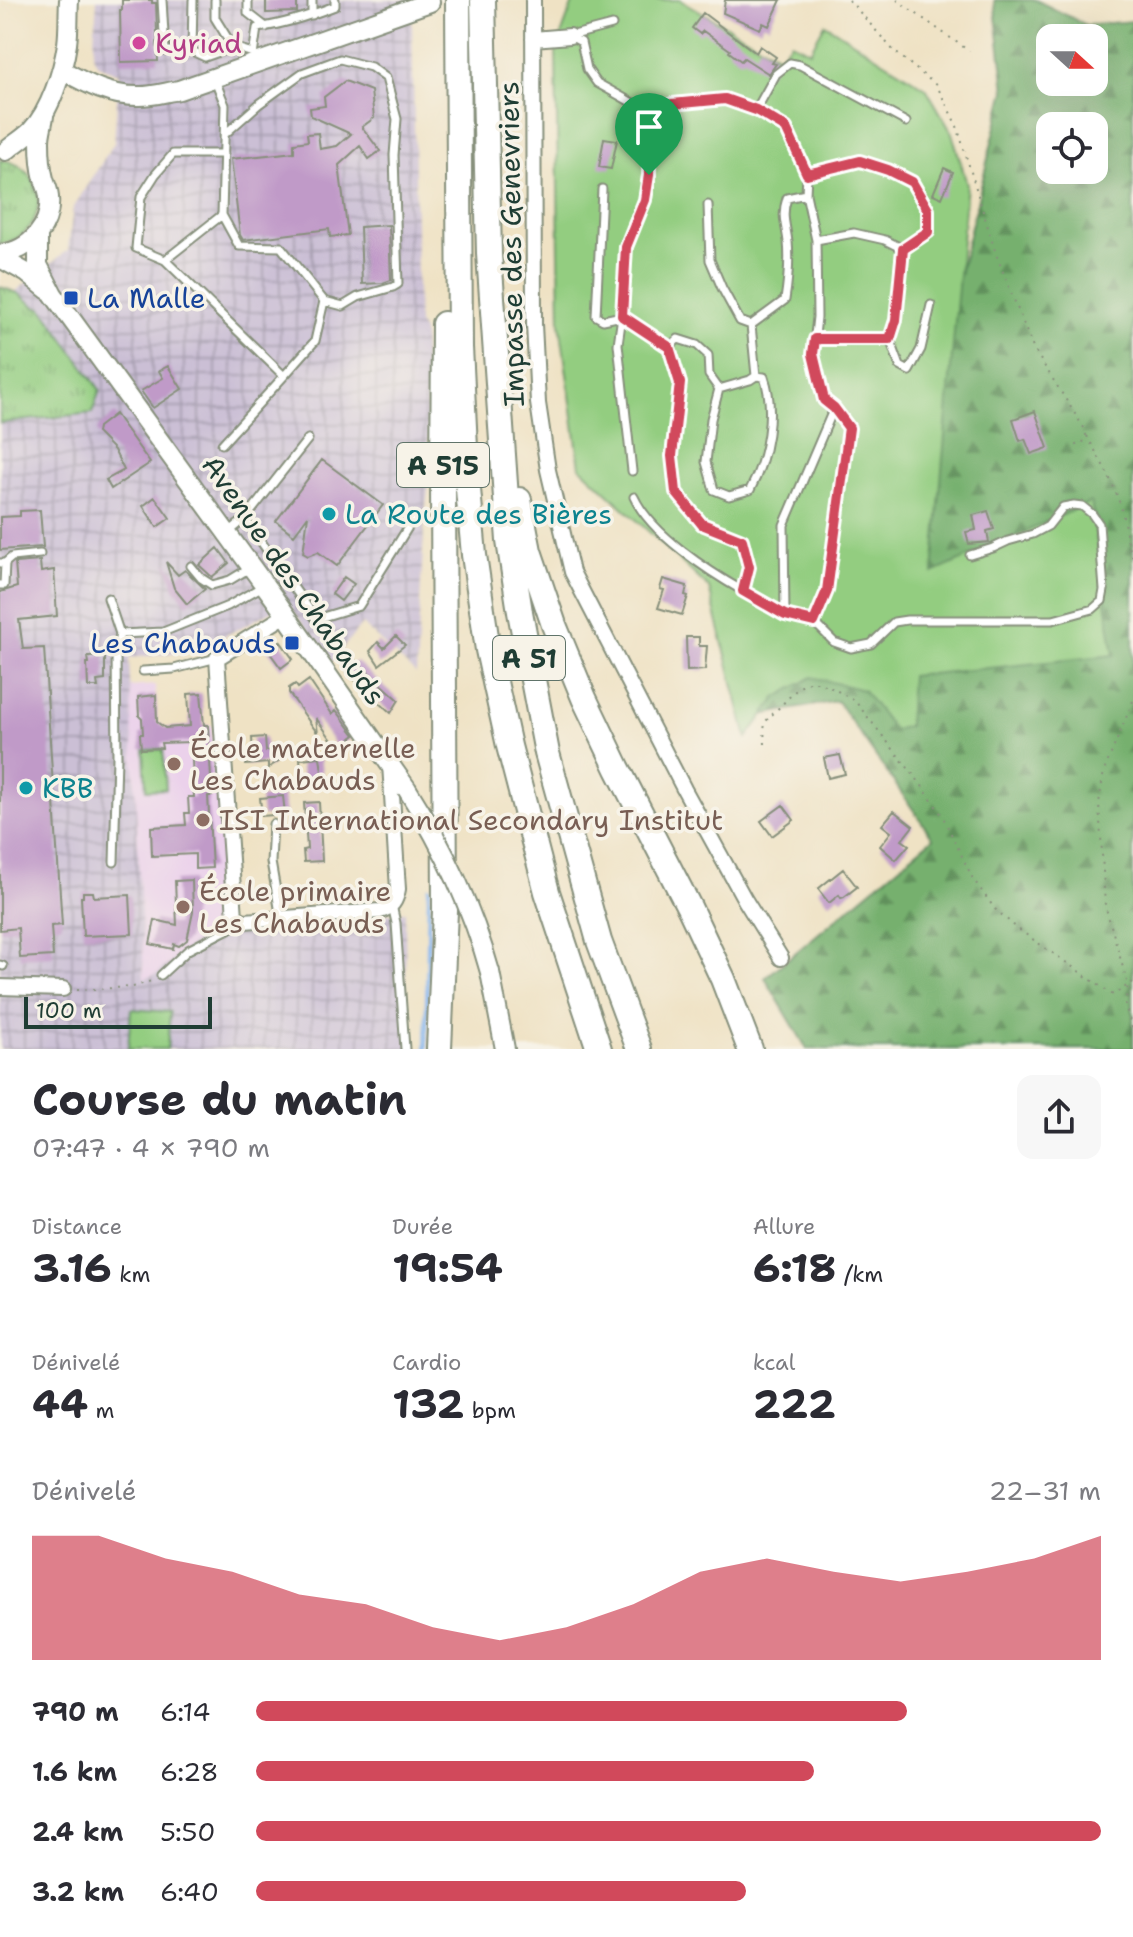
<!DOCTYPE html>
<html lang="fr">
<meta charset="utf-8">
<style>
:root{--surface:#fff;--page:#f7f7f7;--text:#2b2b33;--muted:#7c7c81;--accent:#d1495b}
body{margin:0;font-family:"Shantell Sans",sans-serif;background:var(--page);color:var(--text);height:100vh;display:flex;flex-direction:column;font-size:30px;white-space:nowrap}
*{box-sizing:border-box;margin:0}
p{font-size:26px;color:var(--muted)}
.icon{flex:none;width:44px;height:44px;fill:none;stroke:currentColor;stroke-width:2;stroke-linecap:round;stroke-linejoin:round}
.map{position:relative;height:1049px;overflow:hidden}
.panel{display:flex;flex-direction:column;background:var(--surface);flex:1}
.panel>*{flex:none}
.needle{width:52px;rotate:111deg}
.tools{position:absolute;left:1036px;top:24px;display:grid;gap:16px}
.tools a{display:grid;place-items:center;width:72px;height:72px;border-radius:16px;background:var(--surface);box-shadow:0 8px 32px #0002;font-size:40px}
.scale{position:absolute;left:24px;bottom:20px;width:188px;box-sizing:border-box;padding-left:8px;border:4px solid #1f3d34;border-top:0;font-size:22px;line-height:28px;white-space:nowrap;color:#1f3d34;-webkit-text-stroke:6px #f7f3e8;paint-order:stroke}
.pin{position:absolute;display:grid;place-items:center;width:68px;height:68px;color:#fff;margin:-82px -34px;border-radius:50% 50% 50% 0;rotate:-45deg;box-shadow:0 0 8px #0007}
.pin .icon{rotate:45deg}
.round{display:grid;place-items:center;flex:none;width:84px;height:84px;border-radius:16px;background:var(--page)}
.headline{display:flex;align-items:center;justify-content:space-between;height:136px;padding:0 32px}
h1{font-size:44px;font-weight:700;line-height:60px}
.metrics{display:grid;grid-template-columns:repeat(3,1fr);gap:12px;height:136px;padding:8px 32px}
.metrics div{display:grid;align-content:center}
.metrics b{font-size:40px;font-weight:700}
.metrics small{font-size:22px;font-weight:400}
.metrics p{font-size:22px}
.chart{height:224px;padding:16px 32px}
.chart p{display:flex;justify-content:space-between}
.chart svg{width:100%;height:144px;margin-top:8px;fill:var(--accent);opacity:.7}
ul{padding:0 32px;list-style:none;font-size:26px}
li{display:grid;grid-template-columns:128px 96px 1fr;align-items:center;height:60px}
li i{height:20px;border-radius:10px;background:var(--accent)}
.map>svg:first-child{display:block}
</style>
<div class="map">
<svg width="1133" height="1049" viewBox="0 0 1133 1049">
<defs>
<pattern id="industrial-grid" width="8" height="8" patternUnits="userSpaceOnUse" patternTransform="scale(2)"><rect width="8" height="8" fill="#cbbfd5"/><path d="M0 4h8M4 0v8" fill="none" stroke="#a49cae"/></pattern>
<pattern id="grass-tufts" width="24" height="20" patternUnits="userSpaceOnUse" patternTransform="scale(2)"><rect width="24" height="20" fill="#93cd80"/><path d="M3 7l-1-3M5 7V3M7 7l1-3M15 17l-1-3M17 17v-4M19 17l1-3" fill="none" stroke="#77a86a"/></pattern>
<pattern id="forest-firs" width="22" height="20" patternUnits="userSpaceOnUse" patternTransform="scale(2)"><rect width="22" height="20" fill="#76b06e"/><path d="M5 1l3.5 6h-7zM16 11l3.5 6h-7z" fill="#60905b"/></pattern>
</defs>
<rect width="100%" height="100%" fill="#f7f3e8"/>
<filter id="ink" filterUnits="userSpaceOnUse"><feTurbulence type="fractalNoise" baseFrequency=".0125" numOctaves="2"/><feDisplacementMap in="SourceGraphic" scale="16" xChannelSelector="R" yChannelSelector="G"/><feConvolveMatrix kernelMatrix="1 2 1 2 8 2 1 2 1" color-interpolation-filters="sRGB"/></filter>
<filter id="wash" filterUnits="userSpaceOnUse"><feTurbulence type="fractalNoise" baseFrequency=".006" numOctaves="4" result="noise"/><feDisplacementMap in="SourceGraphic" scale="32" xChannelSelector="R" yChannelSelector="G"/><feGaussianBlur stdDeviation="1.8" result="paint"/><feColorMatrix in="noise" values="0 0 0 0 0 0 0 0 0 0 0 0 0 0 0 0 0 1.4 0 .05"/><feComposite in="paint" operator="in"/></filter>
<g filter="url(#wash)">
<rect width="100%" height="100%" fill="#efe2c4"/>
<path fill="#ebd1eb" d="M155,685L157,716L155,719L169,731V728L212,725L217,795L220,809V833L224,835L227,880L226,915L221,929L191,945L158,973L144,979L130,687Z"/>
<path fill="url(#industrial-grid)" d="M97,0H423L412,21L418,323L423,332L430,474L425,514L416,674L362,624L332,662L287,603L196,651L129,658L144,979L158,973L191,945L221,929L405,912L406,993L412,1049H0V286L16,291L68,250L73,208L114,143L119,73L98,65L93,55Z"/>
<path fill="url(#grass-tufts)" stroke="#59855a" stroke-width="2" d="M0,160C51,165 51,236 0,244Z
M0,287L18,293L36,307L42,308L100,390L92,413L0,423Z"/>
<path fill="url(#forest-firs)" stroke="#4a7651" stroke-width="2" fill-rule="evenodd" d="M994,0H1036L1086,25L1133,21V1049H807L765,978L933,838L837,701L745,718L721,638L854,609L939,355L1005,90ZM1050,38H1094V82H1050ZM1050,126H1094V170H1050Z"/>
<path fill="#93cd80" stroke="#59855a" stroke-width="2" d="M574,0H680L779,56L791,42L810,51L825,24L926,88L952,133L967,184L933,573L1091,502L1114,655L911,676L908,726L894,730L863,690L812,677L776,698L747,738L709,588L580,467L560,324L556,49Z
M163,749L166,789L146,790L144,750Z
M131,1009L170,1012L167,1049H128Z"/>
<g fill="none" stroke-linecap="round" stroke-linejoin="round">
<path stroke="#81b4ee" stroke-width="4" d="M426,1049L429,888"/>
</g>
<g id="blocks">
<path fill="#c09ac8" d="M122,0H152V3H156L158,61L121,62L120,10H122Z
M266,0H297V12L266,13Z
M725,0H781L769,26L763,23L760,29L723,13Z
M703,13L756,53L760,46L776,57L772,63L776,64L769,74L744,58L741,61L729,52L730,50L703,31L700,34L692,28Z
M345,81L371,91L374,118L362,127L380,151L369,159L360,146L339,165L348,235L330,237L329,229L243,240L240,235L231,159L294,152V143L308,141L307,134L318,133L320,149L337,146L351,134L311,116L310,108L325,106L324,97Z
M604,138L617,140L611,169L599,167Z
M944,168L953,172L942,198L933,194Z
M389,225L391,280L383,283L362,284L360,227Z
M168,366L182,389L153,408L141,391L163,378L159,371Z
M1035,411L1048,448L1031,454L1025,439L1020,441L1013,419Z
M115,414L150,463L111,489L106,480L124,470L114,450L97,433L98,427Z
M322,460L383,505L337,566L318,552L308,556L303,553L308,516L294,535L276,521Z
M155,497L170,518L157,527L143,506Z
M40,510L43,547L0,550V517L20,516V511Z
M988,511L994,529L987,531L989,542L969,544L966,532L976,530L973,515Z
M218,548L229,563L212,577L199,565Z
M40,561L41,572L54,570L57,616L19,620L23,649L44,648L62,925L51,926L53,956L20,958L18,928L0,930V592L17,587L15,563Z
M166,562L178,575L185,570L205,589L187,604L174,588Z
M344,577L354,584L341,601L332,594Z
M663,579L687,586L685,595L688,596L682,615L658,608L664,590L660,589Z
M271,636L276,644L280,641L293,659L281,668L262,642Z
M396,636L405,645L379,665L370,651L378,642L384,648Z
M686,637H699V646H707L705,670L687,671Z
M105,656V680L97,681L98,687H88L87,663H89L88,657Z
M356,661L399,700L391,713L346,672Z
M309,680L332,714L336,710L355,735L342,745L337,747L316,718L318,734L289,693V688L295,684L298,688Z
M201,693L204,725H208L212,796H208L212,868L195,869V854L152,856L151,827L186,825L185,813H189L188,797H194L191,742L161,743L162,748L141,749L140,734H143L142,719L139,716L138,697L156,695L157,722L165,728L190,726L188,694Z
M265,737L266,751L296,749L268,768V763L246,765L245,752H253L252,738Z
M840,755L845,774L828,778L824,758Z
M320,757L323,779L310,780H307V777L302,778L300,759Z
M283,796L285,814L262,816L260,798Z
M319,802L322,861L304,862L303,850L307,849L304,803Z
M783,805L794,820L772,836L761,821Z
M894,811L913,826L902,840L909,845L896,860L880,846L891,832L882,825Z
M843,869L857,887L844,897L841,898L839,895L829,903L818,889Z
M192,880L193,912L187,940L179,946L174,944L173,949L150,944L155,920L177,925L175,881Z
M83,892H93L94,897L130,895L132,934L83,936L81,897H83Z"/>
</g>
</g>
<g filter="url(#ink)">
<use href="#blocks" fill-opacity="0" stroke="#87907c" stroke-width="2"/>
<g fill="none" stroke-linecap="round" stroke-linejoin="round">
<g stroke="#87907c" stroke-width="11">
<path id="lane" d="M162,0L165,51H192L205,57L233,47
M215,0V18L233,47L253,53
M248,0V13L266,27
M312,15V0
M570,36L581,42L587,69L597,83L649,112V175L645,200L626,247L622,316L669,347L680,383L672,456L676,492L702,524L742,540L749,567L743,591L785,615L814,622L834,642L851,648L871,644L894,622L907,620H1053L1093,609L1102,601L1104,590L1099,524L1092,514L1082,506L1074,505L1063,507L1048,526L1033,534L1008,541L993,548L970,555
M570,36L612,25
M192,51L193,0
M252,63L257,28C285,24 309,16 335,6V0
M215,80L225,105L222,215L165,260L284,376L222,444
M756,110L776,74L790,63L800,65L906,122
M649,112L672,104L725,99L756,110L786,128L807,174L806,194L816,240L817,317L813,354L824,400L834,408L849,428L827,591L814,622
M225,134L259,104L302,73L340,59L371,67L386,78L397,119L394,155L398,284L393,287L358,297L343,306L324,301
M807,174L860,161L888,170L912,182L928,210V232L903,249
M602,189L596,316L603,320L622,316L618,344L632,471
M708,205L710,260L722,288L740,321L751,325L785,300C788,281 790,262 788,242C786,224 781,216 787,198L806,194
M222,215L239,246L281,247L324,301L315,341L284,376
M816,240L854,233L885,240L903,249L896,320L890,339
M165,260L136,248L141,197L155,175L173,154H224
M751,325L756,376
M815,339H890L900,366L909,371L921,349L931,305
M669,347L678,339L697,345L708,355L709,375L719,389L711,419L706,462L714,490L729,496L750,490C767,458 776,411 764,377L756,376L750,380L719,389
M634,497C651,534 708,571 743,591
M245,519L316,619L359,606L415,516
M229,532L245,519L308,439
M0,563H5L12,557L40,554
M191,566L201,578L212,585L230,580L250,568
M0,585H4L5,563
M108,598L120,634L163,632L228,606L263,586
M785,615L784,525L834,408
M143,671L174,669L217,658
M273,824L271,862L281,919
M114,862L117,757L116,652L120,634
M392,905L396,923L405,1049
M0,965L3,966
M161,975L188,950L242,922"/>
</g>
<g stroke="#87907c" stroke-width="18">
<path id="street" d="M533,0L534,324L538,403L548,470L572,572L684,789L745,900L781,958
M533,39L570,36
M286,615L217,658L235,917L244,921L380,911C392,908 396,901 398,889L390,764
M0,987L63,989"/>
</g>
<g stroke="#87907c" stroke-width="22">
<path id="secondary" d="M62,70C87,84 111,97 140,96C153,96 166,92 179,90L430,2
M6,151C14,144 24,138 31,131C50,112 63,71 67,44C69,30 68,15 69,0
M38,235V265L53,294L274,598L407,789
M0,254C31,251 55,223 48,191C47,187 45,183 44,179C41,168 40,153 40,141C40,133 43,124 44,116
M0,258L27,273L48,290
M490,972L505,1049"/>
</g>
<g stroke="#87907c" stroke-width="28">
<path id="highway" d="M458,0L460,347L466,467L474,555L488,650L509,746L547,892L599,1049
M483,0L489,254L509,541L520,612L547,753L599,941L639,1049
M519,500L529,551L554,625L584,698L618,769L690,909L723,979L750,1049
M439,1049L445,911L443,484L444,324"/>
</g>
<path stroke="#87907c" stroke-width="2" stroke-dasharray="2 6" stroke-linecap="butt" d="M849,0L894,51L937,86L957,126L996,254L1033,348L1084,428L1086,435L1085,441L1074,446
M897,0L969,51
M1087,436C1098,456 1110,476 1118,498C1125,518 1125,538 1133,559
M1133,701L1104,771L1099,803L1105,905L1128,985L1125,1005L1133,1032
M765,744L764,729L766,721L798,688L809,682H817L832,688L855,701L920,783L942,815L973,879L995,909L1018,929L1113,995L1133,982
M77,990L133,987L154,980"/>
<use href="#lane" stroke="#fff" stroke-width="7"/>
<use href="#street" stroke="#fff" stroke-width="14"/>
<use href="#secondary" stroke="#fff" stroke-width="18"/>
<use href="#highway" stroke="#fff" stroke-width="24"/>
<g stroke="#87907c" stroke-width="22" stroke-linecap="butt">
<path id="secondary-bridge" d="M407,789C443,846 472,907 490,972"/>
</g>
<use href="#secondary-bridge" stroke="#fff" stroke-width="18"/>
</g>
</g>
<g fill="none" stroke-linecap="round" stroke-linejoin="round" filter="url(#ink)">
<g stroke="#fff" stroke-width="16">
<path id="route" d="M725,99L756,110L786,128L807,174L860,161L888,170L912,182L928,210V232L903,249L896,320L890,339H815L813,354L824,400L834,408L849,428L827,591L814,622L785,615L743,591L749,567L742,540L702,524L676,492L672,456L680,383L669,347L622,316L626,247L645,200L649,175V112L672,104Z"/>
</g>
<use href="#route" stroke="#d1495b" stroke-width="10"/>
</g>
<circle fill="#d1479c" stroke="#f7f3e8" stroke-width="3" cx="139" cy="43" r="8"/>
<g fill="#1a4fb4" stroke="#f7f3e8" stroke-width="3">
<rect x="63" y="290" width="16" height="16" rx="4"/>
<rect x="284" y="635" width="16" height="16" rx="4"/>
</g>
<g fill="#0f9aa8" stroke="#f7f3e8" stroke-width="3">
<circle cx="329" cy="514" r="8"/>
<circle cx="26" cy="788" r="8"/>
</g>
<g fill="#8d6e63" stroke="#f7f3e8" stroke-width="3">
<circle cx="174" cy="764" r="8"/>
<circle cx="203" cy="820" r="8"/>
<circle cx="183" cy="907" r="8"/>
</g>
<g text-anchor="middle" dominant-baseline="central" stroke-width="7" stroke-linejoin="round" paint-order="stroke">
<g fill="#f7f3e8" stroke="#60746a" stroke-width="2">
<rect x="397" y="443" width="92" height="44" rx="6"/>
<rect x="493" y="636" width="72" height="44" rx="6"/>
</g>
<g font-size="26" font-weight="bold" fill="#1f3d34">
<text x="443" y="465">A 515</text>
<text x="529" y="658">A 51</text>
</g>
<g font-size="28" fill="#b23c85" stroke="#f7f3e8" text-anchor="start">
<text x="155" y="43">Kyriad</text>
</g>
<g font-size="28" fill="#1f3d34" stroke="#f7f3e8">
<text transform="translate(511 244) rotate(-91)">Impasse des Genevriers</text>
<text transform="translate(294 580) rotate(55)">Avenue des Chabauds</text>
</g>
<g font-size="28" fill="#164399" stroke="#f7f3e8" text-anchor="start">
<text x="87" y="298">La Malle</text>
<text x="276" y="643" text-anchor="end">Les Chabauds</text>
</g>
<g font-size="28" fill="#0d838f" stroke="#f7f3e8" text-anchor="start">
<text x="345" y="514">La Route des Bières</text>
<text x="42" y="788">KBB</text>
</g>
<g font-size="28" fill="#785e54" stroke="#f7f3e8" text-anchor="start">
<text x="190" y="748">École maternelle<tspan x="190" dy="32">Les Chabauds</tspan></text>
<text x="219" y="820">ISI International Secondary Institut</text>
<text x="199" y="891">École primaire<tspan x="199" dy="32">Les Chabauds</tspan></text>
</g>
</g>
</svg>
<div class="tools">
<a><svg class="needle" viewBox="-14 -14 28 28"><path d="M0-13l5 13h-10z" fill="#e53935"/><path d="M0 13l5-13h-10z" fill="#7c7c81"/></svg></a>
<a><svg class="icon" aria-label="locate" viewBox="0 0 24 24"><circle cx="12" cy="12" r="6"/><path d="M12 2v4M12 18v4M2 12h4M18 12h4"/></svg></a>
</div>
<div class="scale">100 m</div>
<div class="pin" style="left:649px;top:175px;background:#1e9e55"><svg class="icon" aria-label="arrive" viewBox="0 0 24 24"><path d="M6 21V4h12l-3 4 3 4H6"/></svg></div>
</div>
<section class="panel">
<div class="headline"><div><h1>Course du matin</h1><p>07:47 · 4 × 790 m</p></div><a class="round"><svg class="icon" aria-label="share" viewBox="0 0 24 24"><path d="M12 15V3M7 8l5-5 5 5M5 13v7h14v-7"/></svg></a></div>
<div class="metrics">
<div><p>Distance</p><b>3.16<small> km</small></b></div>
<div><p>Durée</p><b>19:54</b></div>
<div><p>Allure</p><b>6:18<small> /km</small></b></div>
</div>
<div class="metrics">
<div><p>Dénivelé</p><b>44<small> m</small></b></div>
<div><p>Cardio</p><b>132<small> bpm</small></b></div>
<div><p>kcal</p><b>222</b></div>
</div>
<div class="chart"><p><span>Dénivelé</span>22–31 m</p>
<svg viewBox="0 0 160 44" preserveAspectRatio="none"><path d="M0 44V6L10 6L20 13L30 17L40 24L50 27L60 34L70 38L80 34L90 27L100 17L110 13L120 17L130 20L140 17L150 13L160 6V44z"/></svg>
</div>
<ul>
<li><b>790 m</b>6:14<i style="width:77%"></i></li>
<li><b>1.6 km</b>6:28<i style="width:66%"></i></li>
<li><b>2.4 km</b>5:50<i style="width:100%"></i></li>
<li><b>3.2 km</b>6:40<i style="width:58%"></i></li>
</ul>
</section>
